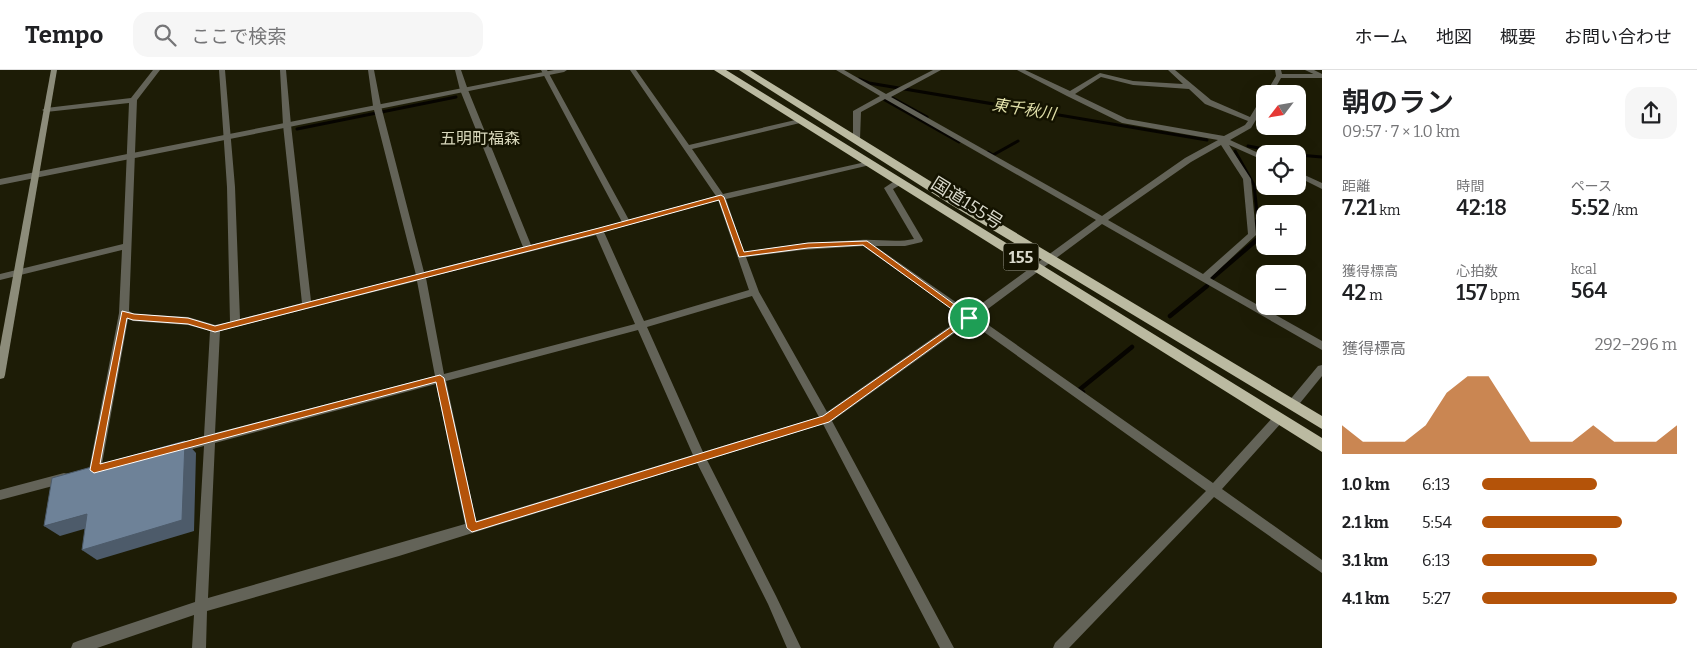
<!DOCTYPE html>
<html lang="ja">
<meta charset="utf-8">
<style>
:root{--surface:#fff;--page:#f6f6f6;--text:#202124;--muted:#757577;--line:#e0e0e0;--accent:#b45309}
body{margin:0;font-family:Bitter,"Noto Sans JP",serif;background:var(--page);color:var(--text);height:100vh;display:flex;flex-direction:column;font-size:19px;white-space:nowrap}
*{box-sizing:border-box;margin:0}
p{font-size:16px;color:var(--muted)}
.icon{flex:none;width:28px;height:28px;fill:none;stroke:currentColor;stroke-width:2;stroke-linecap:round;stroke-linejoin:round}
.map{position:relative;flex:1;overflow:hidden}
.panel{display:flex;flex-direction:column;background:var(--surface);width:375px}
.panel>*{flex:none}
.needle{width:32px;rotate:239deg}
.tools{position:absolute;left:1256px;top:15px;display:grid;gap:10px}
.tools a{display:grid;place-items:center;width:50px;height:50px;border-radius:10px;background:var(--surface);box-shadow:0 5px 20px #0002;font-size:25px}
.pin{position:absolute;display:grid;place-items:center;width:42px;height:42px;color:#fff;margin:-21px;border:2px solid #fff;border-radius:50%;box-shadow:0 1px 5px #0007}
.round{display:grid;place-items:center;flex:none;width:52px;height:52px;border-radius:15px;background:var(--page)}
.summary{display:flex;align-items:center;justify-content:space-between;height:85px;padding:0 20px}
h1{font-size:28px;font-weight:600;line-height:38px}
.figures{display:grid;grid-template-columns:repeat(3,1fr);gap:8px;height:85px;padding:5px 20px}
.figures div{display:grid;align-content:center}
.figures b{font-size:21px;font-weight:600}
.figures small{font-size:14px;font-weight:400}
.figures p{font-size:14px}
.chart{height:140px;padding:10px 20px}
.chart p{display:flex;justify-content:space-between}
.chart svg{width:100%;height:90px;margin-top:5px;fill:var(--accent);opacity:.7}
ul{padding:0 20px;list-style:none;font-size:16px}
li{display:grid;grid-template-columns:80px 60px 1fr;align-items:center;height:38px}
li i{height:12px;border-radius:6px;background:var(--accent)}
header{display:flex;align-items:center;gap:30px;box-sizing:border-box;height:70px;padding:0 25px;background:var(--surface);border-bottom:1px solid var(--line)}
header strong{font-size:24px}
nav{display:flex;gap:28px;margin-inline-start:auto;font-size:18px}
.search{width:350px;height:45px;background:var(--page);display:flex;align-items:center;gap:12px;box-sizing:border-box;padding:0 18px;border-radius:15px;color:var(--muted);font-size:19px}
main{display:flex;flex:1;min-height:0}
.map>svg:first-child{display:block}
</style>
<header>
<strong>Tempo</strong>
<div class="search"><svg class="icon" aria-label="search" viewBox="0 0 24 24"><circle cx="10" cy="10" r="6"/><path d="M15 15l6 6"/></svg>ここで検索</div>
<nav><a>ホーム</a><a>地図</a><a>概要</a><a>お問い合わせ</a></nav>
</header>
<main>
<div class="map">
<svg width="1322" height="578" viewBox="0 0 1322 578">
<rect width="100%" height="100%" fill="#1d1c06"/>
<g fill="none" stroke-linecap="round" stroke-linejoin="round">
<path stroke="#060400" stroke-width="3" d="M859,9L869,13L1207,70
M889,26L927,47
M885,30L959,72
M297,59L456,27
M1248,76L1291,84
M1235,81L1254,115L1258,152
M988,82L993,85L1018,71
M1298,85L1322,87"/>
<path stroke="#060400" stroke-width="4.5" d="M1211,209L1259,168L1257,151
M1170,246L1207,216
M1083,322L1079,320L1132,277"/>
<path fill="#636358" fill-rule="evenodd" d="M153,0H160L137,30L129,241L134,244L188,247L215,255L230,252L227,117L219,0H225L235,117L240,249L302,233L283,55L280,0H286L291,55L311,231L416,205L373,36L368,0H374L381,36L424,202L523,177L460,20L455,0H461L468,20L531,175L622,152L541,0H547L629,150L716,126L630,0H636L689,75L804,48V52L692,79L723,124L870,91L874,93L870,95L726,129L744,182C783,176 821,172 860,170C878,169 896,173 914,169L884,118L896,110H902V114L893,119L923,170L922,172L905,176H875L970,242L1096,150L885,29L861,42L860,69L859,71H853V41L880,26L836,0H844L886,24L933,0H941L891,27L1102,146L1185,88L1218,70L1122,53L1067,26L1017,0H1025L1070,21L1100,3L1133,11L1183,14L1168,0H1175L1211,30L1250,47L1262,27H1265V35L1251,58L1230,70L1265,86V91L1229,75L1251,109L1256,165L1210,208L1322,271V280L1102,154L977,247L1213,413L1274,346L1278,345L1282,346L1283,349L1282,352L1222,419L1322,490V503L1214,427L1069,578H1053L1055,573L1206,421L970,252L832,351L954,578H940L823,354L707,390L776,526L801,578H787L768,534L697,393L399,486L207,541L206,578H192L194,545L97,578H71L73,573L78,571L195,532L204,376L177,383L173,381L172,378L173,375L204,366L210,261L188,255L133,251L128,249L101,400L99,403L95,405L91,403L89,400L119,243L122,180L0,210V204L123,174L129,33L46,42L42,40L46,38L131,28ZM1101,7L1133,15L1189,19L1205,34L1248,51L1245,55L1224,66L1127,49L1075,24ZM1221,75L1243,109L1248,164L1203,204L1108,150L1191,92ZM718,130L749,220L644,251L604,162ZM596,165L635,254L444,304L426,208ZM863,176L963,247L827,342L759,222L746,187L802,180ZM417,211L435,306L215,363L220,261ZM752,226L819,347L703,382L647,257ZM638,260L693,385L476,451L446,311ZM436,314L465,454L208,528L215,373Z
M1275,0H1281L1282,4H1322V8H1281L1272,24L1265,25L1276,6Z
M1298,102L1322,113V119L1298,107Z
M1322,295V306L1296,338L1292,339L1288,338L1287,335L1288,332L1318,296Z
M64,403L68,404L70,408L68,412L0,430V420Z"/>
<path fill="#636358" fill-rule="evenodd" d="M554,0H567L564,2L0,115V109Z
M1305,0H1314L1322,4V8Z"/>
<path fill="#8c8c7a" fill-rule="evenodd" d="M51,0H57L5,305L4,308L0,309V277Z"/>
<path fill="#bbbaa1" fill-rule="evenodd" d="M714,0H726L1322,368V382Z
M739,0H750L956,127L1322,346V359L948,133Z"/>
</g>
<path fill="#4d5b6a" d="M185,371L196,383L194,461L97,490L82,480Z
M87,444L101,454L60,466L44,456Z"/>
<path fill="#6e8298" stroke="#4d5b6a" d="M185,371L182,450L82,480L87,444L44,456L52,408Z"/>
<path fill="#b45309" stroke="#fff" fill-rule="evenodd" d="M721,125L724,127L744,182L808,173L867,171L973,248L829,352L472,462L467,458L436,312L94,403L90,400L122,241L134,244L188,248L215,256L599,158ZM719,130L739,187L808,178L863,175L964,248L823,346L476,452L444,308L440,305L100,394L127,248L133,250L188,254L215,262L599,163Z"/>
<g text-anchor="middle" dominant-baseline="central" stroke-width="5" stroke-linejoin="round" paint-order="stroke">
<g font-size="16" font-style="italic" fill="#e1e0a9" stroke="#141300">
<text transform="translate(1024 39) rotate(9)">東千秋川</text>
</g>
<g font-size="16" fill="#d9d8bc" stroke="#141300">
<text x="480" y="68">五明町福森</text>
</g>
<rect fill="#141300" stroke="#9e9e8e" stroke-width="1" x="1003.5" y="173.5" width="35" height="27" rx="4"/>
<g font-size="16" font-weight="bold" fill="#d9d9cb">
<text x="1021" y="187">155</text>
</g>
<g font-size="18" fill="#d9d9cb" stroke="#141300">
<text transform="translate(967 133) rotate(32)">国道155号</text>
</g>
</g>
</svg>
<div class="tools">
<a><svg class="needle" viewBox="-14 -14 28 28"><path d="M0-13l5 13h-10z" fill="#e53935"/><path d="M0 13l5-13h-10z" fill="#757577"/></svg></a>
<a><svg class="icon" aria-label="locate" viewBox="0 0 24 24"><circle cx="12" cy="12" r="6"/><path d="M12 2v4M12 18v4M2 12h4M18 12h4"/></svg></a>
<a>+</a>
<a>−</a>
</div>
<div class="pin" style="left:969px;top:248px;background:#1e9e55"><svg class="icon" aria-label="arrive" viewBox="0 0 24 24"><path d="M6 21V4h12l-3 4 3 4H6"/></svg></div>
</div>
<section class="panel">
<div class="summary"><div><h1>朝のラン</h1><p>09:57 · 7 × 1.0 km</p></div><a class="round"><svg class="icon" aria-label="share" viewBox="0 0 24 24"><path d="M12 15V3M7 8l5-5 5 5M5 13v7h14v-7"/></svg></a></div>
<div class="figures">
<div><p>距離</p><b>7.21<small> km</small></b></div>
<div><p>時間</p><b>42:18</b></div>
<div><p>ペース</p><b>5:52<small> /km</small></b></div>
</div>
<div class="figures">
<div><p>獲得標高</p><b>42<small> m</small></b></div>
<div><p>心拍数</p><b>157<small> bpm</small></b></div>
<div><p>kcal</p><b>564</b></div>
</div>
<div class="chart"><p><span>獲得標高</span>292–296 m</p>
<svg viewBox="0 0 160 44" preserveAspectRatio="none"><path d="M0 44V30L10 38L20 38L30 38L40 30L50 14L60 6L70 6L80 22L90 38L100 38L110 38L120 30L130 38L140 38L150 38L160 30V44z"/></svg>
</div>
<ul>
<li><b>1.0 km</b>6:13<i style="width:59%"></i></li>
<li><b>2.1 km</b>5:54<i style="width:72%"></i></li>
<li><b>3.1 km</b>6:13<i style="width:59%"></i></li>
<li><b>4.1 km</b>5:27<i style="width:100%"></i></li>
</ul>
</section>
</main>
